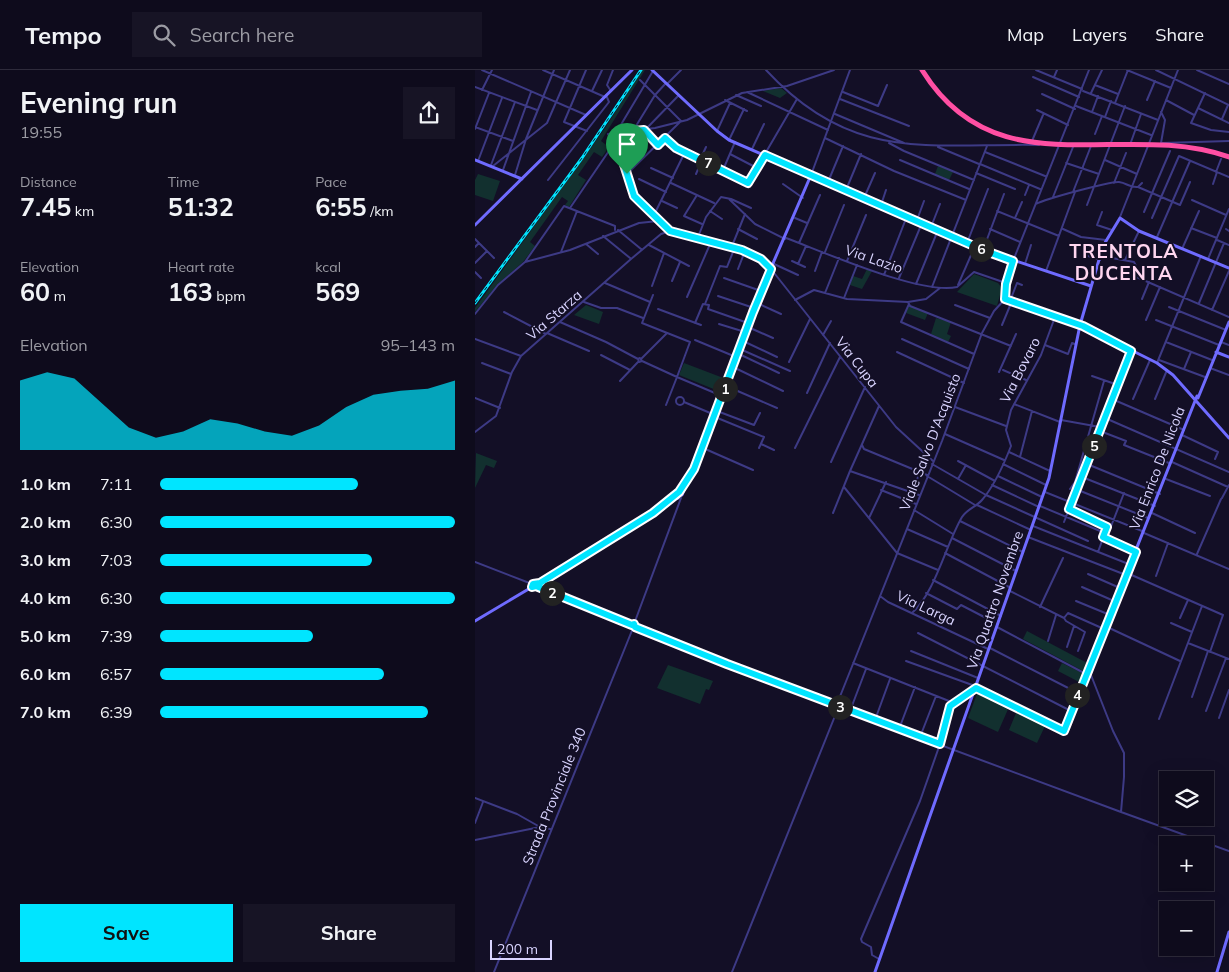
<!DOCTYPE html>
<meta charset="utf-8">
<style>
:root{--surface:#0e0b1c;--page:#171425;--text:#f1f3f6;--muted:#9b9ba3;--line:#2e2b3b;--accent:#00e5ff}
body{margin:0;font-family:Mulish,sans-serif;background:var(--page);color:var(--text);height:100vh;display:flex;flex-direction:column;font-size:19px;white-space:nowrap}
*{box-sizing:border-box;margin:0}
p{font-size:16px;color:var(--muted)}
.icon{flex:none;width:28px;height:28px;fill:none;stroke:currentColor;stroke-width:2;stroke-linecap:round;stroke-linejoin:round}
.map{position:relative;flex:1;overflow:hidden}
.drawer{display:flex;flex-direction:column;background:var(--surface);width:475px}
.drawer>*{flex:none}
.fabs{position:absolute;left:684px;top:701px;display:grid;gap:10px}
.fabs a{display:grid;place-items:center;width:55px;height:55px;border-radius:0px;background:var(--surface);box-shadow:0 5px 20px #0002,0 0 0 1px var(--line);font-size:25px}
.scale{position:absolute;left:15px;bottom:12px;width:62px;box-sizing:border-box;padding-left:5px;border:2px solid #d9d4ff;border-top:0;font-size:14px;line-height:18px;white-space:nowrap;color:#d9d4ff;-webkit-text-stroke:4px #130f26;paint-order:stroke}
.pin{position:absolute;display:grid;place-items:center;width:42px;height:42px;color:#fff;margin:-51px -21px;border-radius:50% 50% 50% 0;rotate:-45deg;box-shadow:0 0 5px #0007}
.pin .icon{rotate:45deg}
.km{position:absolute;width:25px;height:25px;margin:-12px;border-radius:50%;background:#222;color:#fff;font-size:14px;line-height:25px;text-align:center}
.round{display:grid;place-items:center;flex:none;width:52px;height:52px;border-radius:0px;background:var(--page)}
.overview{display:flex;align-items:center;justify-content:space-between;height:85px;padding:0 20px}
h1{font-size:28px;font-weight:700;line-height:38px}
.metrics{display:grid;grid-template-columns:repeat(3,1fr);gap:8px;height:85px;padding:5px 20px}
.metrics div{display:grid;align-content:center}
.metrics b{font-size:25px;font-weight:700}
.metrics small{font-size:14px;font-weight:400}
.metrics p{font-size:14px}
.chart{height:140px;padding:10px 20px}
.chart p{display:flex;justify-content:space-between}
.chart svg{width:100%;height:90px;margin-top:5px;fill:var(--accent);opacity:.7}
.button{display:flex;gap:10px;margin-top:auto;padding:10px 20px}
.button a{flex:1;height:58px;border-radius:0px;background:var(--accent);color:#111;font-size:20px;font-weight:700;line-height:58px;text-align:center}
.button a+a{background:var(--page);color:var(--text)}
ul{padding:0 20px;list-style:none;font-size:16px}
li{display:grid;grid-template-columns:80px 60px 1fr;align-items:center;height:38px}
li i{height:12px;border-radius:6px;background:var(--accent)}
header{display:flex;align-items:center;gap:30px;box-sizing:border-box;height:70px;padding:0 25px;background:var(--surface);border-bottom:1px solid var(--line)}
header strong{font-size:24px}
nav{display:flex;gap:28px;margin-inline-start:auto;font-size:18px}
.search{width:350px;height:45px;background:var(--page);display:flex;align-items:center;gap:12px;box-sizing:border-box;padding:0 18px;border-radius:0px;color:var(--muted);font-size:19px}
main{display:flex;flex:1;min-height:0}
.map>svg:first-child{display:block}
</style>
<header>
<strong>Tempo</strong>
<div class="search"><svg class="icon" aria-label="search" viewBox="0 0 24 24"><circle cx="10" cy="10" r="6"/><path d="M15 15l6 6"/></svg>Search here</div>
<nav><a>Map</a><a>Layers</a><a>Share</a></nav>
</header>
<main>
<section class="drawer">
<div class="overview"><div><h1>Evening run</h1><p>19:55</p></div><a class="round"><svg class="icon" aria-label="share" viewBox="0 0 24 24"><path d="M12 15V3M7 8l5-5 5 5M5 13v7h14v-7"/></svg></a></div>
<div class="metrics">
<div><p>Distance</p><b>7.45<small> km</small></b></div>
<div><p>Time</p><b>51:32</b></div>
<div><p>Pace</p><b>6:55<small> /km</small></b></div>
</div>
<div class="metrics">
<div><p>Elevation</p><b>60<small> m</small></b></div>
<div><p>Heart rate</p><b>163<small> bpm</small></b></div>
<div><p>kcal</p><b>569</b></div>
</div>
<div class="chart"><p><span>Elevation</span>95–143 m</p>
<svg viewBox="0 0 160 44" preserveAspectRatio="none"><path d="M0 44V10L10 6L20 9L30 21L40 33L50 38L60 35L70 29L80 31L90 35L100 37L110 32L120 23L130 17L140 15L150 14L160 10V44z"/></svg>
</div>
<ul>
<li><b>1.0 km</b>7:11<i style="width:67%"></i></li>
<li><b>2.0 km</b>6:30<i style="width:100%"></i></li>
<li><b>3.0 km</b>7:03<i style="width:72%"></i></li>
<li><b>4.0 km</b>6:30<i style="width:100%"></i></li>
<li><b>5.0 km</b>7:39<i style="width:52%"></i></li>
<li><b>6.0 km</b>6:57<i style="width:76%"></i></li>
<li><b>7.0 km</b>6:39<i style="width:91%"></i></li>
</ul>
<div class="button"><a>Save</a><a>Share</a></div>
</section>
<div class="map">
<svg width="754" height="902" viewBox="0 0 754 902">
<rect width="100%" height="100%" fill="#130f26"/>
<path fill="#12302f" d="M167,0H170L126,71L134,77L127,87L119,82L103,105L111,110L94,137L90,135L93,131L87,127L55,172L60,176L48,192L23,214L0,242V238L130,58Z
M306,18L312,23L305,28L288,21Z
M463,96L478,102L474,110L460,104Z
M3,104L25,111L18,131L0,125V110Z
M392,199L397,201L387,219L375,215L378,206L387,209Z
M499,204L523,213L527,218L522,236L482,222Z
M111,235L128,242L124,254L99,245Z
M434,236L453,243L450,250L431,243Z
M461,248L476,252L472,264L476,266L473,272L456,264Z
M209,293L251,309L246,322L204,305Z
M1,383L22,391L19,398L11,395L0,418Z
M552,561L614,594L610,602L548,569Z
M587,593L609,604L606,613L583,601Z
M193,595L238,611L234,620L231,619L225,634L182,618Z
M503,621L534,637L523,662L493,648Z
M541,643L570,656L562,673L534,660Z"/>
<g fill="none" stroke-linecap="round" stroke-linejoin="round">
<path stroke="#3d3a85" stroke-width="2" d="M7,0L111,45
M68,0L130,27
M111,0L89,52L112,61
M291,0C377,93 451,73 564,75
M561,0L607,19
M652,0L696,18
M681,0L754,35
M722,0L754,14
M558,7L604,27
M579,7L582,0
M192,14L206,0
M620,15L643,24
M0,17L62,40
M7,20L17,0
M117,21L127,0
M136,21L132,15L138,0
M608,21L683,50
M272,22L353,60
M368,22L403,36L412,15
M616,23L627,0
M730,23L716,53L736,60L754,62
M567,24L600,39
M261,25L286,36
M365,29L434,56
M250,30L272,41
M672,30L680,11
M691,30L719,45
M640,33L653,0
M601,36L676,65
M723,38L754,53
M562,40L593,55
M617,42L623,26
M686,42L690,50L686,73
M360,44L429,73
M630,47L636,31
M747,49L753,35
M0,57L38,71
M0,59L14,23
M169,59L183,74
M171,59L204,25
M242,61L255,33
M141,63L178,1
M133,64L180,58L212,50L267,23L312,16L359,0
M133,64L146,84L159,126L183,151
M620,64L627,46
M190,68L201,78L273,113L322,29
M350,68L419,101L491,130
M254,70L269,39
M557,71L568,45
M656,72L666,44
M414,73L429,81L499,110
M687,73L754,71
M463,77L504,94
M277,79L289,54
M145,82L180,25L191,13
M510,82L570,106
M255,84L282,98
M226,88L231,77
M425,90L494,119
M630,90L662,104
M3,91L27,28
M591,93L624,104
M505,94L565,119
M16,95L40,32
M18,96L72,53L95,0
M176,98L198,108
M28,100L56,22
M248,100L260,72
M741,102L746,89
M501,103L540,119
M152,104L206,51L165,10
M221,104L227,90
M40,105L51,69L79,0
M336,105L375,0
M164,109L191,122
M73,110L134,32L131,25
M353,112L368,76
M196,113L239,133
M639,113L651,83
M308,114L328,128
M738,114L742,102
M663,117L667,113
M371,120L386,84
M598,122L616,76
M222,125L209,146L227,154
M550,125L554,115
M578,127L598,77
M389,128L400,103
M254,129L280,154L310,169
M717,130L751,145
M187,131L202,138
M561,134C570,129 636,111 644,112C652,113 655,118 663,117L705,135L715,112
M406,135L411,120
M612,135L650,36
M95,138L140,72
M235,141L247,149
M522,141L584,166
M627,142L622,155L637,160
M669,142L695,81
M179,145L210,82
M645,147L703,0
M320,148L332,153
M540,148L547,132
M677,148L704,86L754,107
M442,150L449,131
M456,157L465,134
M716,158L742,168
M263,159L282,169
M515,159L545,172
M588,159L606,167L631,170
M751,159L754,161
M143,160L166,179
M128,166L155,188
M223,167L231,147L246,127L256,129L276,138
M682,167L715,91
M311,168C349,182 445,225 482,217L499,202L531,213
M0,169L19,188
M742,170L754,175
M324,173L345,125
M492,173L513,119
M111,174L123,184
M174,175L214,196
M257,176L270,144
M0,177L4,173
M707,179L724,141
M508,180L529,124
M86,182L102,141
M350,182L369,135
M613,186L625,190
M626,186L659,192L661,196L659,206L754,247
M733,189L754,139
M650,190L664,161
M317,191L330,197
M372,191L391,145
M538,191L614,0
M50,192L89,136L140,156V160
M0,193L12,181
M299,194L323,205
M323,194L331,176
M550,194L556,175
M263,199L270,181
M340,201L347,182
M571,201L600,122
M0,202L6,208
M409,205L432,146
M249,208L286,221
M424,208L447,153
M197,211L205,192
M130,213L175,232
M441,214L463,160
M483,215L500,176
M177,216L189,183
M457,217L512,76
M350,223L364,188
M178,225L167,253L215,272L202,307L247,326
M243,226L279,238
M212,227L236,172
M369,228L382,195
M667,229L674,212
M320,230L339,220L372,229L433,232L451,229L465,218
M535,231L542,213L547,215
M109,232L126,238H142L168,248
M433,232L435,236L536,276
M282,233L306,244
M724,233L749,173
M230,234L245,196L252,197L260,177
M434,234L426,252L499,284
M480,235L515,248
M694,237L751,260
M183,239L226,255
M737,240L754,201
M29,242L71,264
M0,244L23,215L50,192L95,180L164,153L183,151L195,161L267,179L286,189L296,199L421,357L458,391
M671,250L685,217
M681,250L744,275
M85,252L131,272L163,289
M220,253L228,234L234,235L233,239L273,253
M244,254L270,262
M527,255L537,231
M273,257L298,268
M72,263L114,281
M348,265L356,251
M0,269L46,286
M427,269L494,299
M220,270L261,287
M268,271L302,287
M691,272L737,290
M746,272L754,275
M570,275L593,284L597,273L600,274
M265,279L315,301
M422,282L489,313
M264,284L304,303
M126,285L155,300
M165,288L167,291L164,292L163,289Z
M166,289L192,263
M684,290L730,307
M167,291L202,307L191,335
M314,292L335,249
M7,293L36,304
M682,293L726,186
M258,297L308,321
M735,298L754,305
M709,299L716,282
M528,300L551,310
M524,302L541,264
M617,306L643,315
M145,311L163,292
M251,316L302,338
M332,323L355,273
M201 331a4 4 0 1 1 8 0a4 4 0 1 1-8 0Z
M0,328L25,338
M637,329L709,360
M658,329L675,290
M680,329L692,300
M209,332L240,345
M539,334L585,352
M404,336L375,401L444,425
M480,337L531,356
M242,341L279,355L285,343
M240,347L289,367L284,378
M630,348L754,402
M586,350L625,357
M625,361L651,371L649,375L694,393
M0,362L21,346L37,302L46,286L156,189L186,164L195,161
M470,364L529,390
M707,365L743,382L740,389
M286,374L299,380
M387,375L389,379L452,405
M228,378L278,400
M320,378L365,287
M534,382L575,401
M545,387L557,341
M483,391L520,411
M356,392L390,317
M697,392L753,417
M457,394L511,425L613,471
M528,394L571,415
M612,394L685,424
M452,406L500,435
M523,406L567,427
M607,407L680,436
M483,409L491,395
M691,409L735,426
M517,415L564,437
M369,417L422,483L463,500
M595,419L600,412L629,311
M406,420L441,434
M603,420L673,448
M437,422L451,387
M570,422L667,461
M747,428L754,415
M502,435L556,460
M565,436L630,463
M594,439L632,457
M439,440L478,464
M358,443L375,401
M677,443L720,463
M394,448L411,412
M485,451L548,482
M589,452L657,281
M558,456L656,495
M432,459L473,477
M669,463L754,499
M553,467L651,505
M477,468L541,501
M629,468L659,481
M623,482L632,457L635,459L649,423
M470,483L534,517
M722,484L746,429
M0,492L57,514
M652,503L748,545L735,582
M613,504L645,518
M681,506L693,473
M458,510L526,546
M61,516L157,555
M607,517L639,531
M535,521L589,548L591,551L610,562L603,581
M451,523L482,539L486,535L515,550L521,543
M405,526L413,532L513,579
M601,531L635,545
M565,537L588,488
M437,543C460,523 471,474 487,447C492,439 501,437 507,430C520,415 529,394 536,376L531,360L536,340L566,285L580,247
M589,548L593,543L629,559
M705,548L713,530
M696,553L717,562
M157,554L160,555L159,558L157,557Z
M159,554L206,428
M630,556L705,591
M160,557L312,618L646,742
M522,557L611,604
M443,563L596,641
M573,571L581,545
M713,573L754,589
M592,577L599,556
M515,578L603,623
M436,581L503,608
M431,591L500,616
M378,593L474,631
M614,600L638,661L649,683V707L646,742L754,781
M717,627L733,581
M362,634L467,371L507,263L519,241L530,229
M375,641L391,599
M731,641L751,588
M744,648L754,620
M684,649L727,536
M400,650L415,609
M424,659L440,617
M445,667L461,626
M465,674C471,643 470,638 498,620
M0,728L42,744L65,757L75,759
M0,753L8,732
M0,770L65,757
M404,889L397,885L396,877L387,872L386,869L445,731L465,674
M19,902L158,558
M257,902L364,636"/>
<path stroke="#6f6bff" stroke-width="3" d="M177,0L242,61L254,70L508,180L616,216
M0,90L47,109
M0,155L157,0
M538,191L531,213L530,229L608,256L682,293L698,305L754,368
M741,282L754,287
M723,328L754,252
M207,425L240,347L277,242L336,105
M195,430L203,428
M57,514H60V517H58Z
M60,514L178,443L204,422L212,410
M0,551L57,517
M501,618L589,661L722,326
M400,902L574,408L605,255L628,176L645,148L664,161L754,198
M742,902L754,862"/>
<g stroke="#00e5ff" stroke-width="3">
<path id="rail" d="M0,233L107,88L166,0"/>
</g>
<use href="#rail" stroke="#130f26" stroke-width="1" stroke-dasharray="4" stroke-linecap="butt"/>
<path stroke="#ff4fa3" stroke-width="5" d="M447,0C522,121 646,49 754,87"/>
</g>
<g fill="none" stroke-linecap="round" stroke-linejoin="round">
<g stroke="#fff" stroke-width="10">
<path id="route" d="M169,60L183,75L190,68L201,78L273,113L290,85L508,180L538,191L531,214L530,229L608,256L656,281L594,439L632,457L628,467L661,482L589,661L501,618L475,636L465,674L252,594L160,557L159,554L157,555L61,516L57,517L58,514L65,513L178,443L204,422L219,399L278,242L296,199L286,189L267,180L195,161L159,126L145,82L158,61Z"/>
</g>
<use href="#route" stroke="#00e5ff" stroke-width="6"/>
</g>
<g text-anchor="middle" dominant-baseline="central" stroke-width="4" stroke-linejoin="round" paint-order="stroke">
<g font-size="14" fill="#d9d4ff" stroke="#130f26">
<text transform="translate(399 189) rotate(19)">Via Lazio</text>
<text transform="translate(79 245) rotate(-41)">Via Starza</text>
<text transform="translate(382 292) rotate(52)">Via Cupa</text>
<text transform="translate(545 300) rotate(-63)">Via Bovaro</text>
<text transform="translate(455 372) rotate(-69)">Viale Salvo D'Acquisto</text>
<text transform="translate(682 398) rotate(-69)">Via Enrico De Nicola</text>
<text transform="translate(520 530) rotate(-71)">Via Quattro Novembre</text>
<text transform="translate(451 538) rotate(25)">Via Larga</text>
<text transform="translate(79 726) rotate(-68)">Strada Provinciale 340</text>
</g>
<g font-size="19" font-weight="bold" letter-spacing="1" fill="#ffd6f0" stroke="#130f26">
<text x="649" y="181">TRENTOLA<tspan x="649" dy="22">DUCENTA</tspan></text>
</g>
</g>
</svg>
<div class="fabs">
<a><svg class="icon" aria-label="layers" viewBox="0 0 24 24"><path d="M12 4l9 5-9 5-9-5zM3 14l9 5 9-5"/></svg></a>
<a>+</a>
<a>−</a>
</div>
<div class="scale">200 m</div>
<div class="pin" style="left:152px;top:104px;background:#1e9e55"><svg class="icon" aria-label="arrive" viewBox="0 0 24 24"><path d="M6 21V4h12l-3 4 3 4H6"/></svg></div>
<b class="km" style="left:250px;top:319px">1</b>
<b class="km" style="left:77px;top:523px">2</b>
<b class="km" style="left:365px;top:637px">3</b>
<b class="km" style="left:602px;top:625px">4</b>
<b class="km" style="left:619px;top:376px">5</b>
<b class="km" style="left:506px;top:179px">6</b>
<b class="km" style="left:233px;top:93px">7</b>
</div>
</main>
